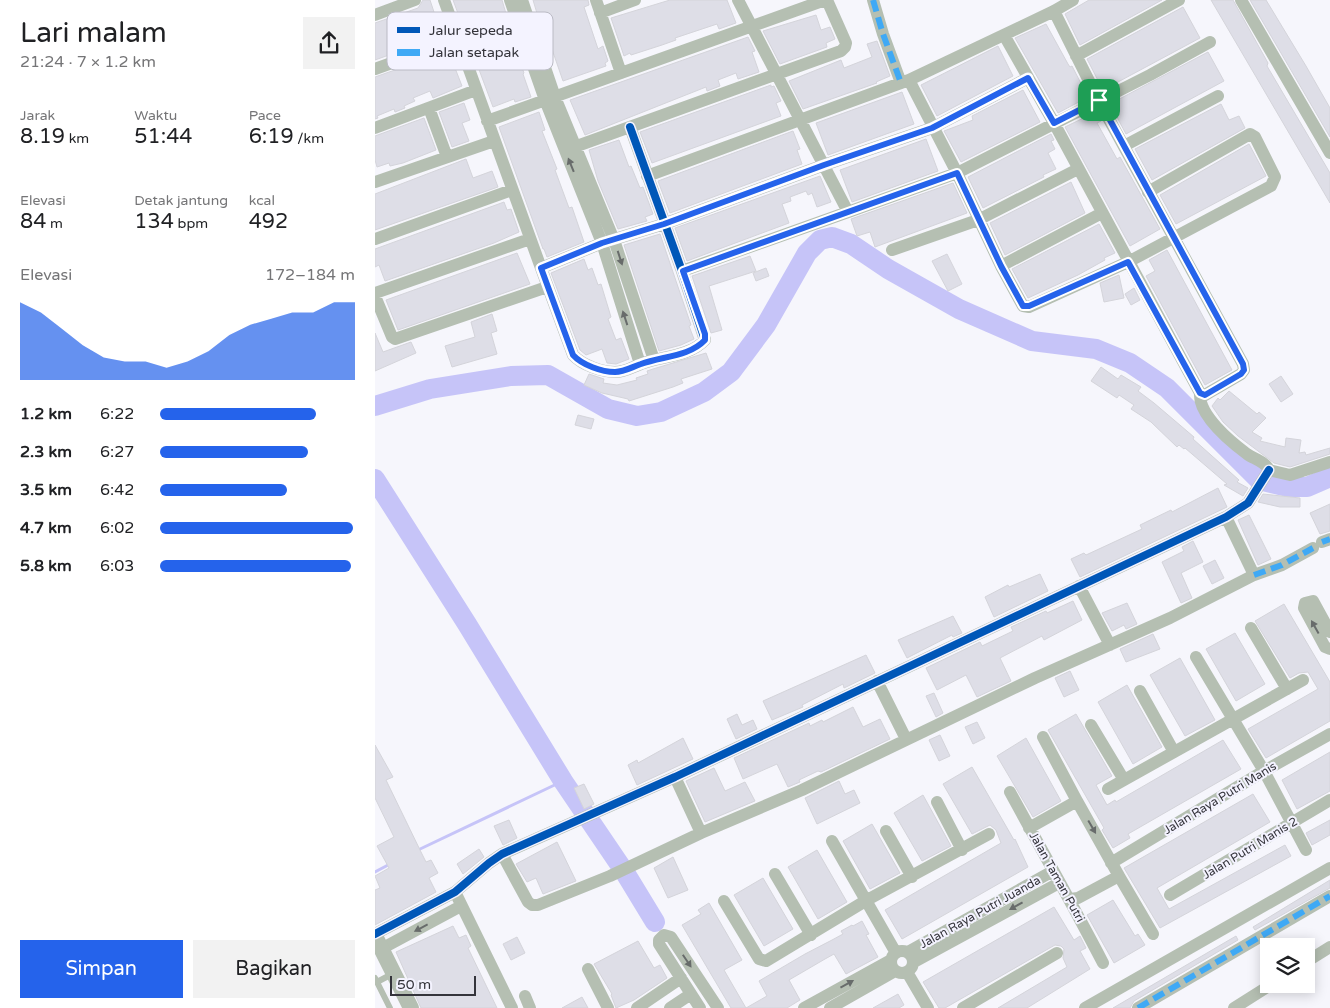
<!DOCTYPE html>
<html lang="id">
<meta charset="utf-8">
<style>
:root{--surface:#fff;--page:#f2f2f2;--text:#202124;--muted:#757577;--accent:#2563eb}
body{margin:0;font-family:"Varela Round",sans-serif;background:var(--page);color:var(--text);height:100vh;display:flex;flex-direction:column;font-size:19px;white-space:nowrap}
*{box-sizing:border-box;margin:0}
p{font-size:16px;color:var(--muted)}
.icon{flex:none;width:28px;height:28px;fill:none;stroke:currentColor;stroke-width:2;stroke-linecap:round;stroke-linejoin:round}
.map{position:relative;flex:1;overflow:hidden}
.side{display:flex;flex-direction:column;background:var(--surface);width:375px}
.side>*{flex:none}
.tools{position:absolute;left:885px;top:938px;display:grid;gap:10px}
.tools a{display:grid;place-items:center;width:55px;height:55px;border-radius:0px;background:var(--surface);box-shadow:0 2px 12px #0003;font-size:25px}
.scale{position:absolute;left:15px;bottom:12px;width:86px;box-sizing:border-box;padding-left:5px;border:2px solid #34343b;border-top:0;font-size:14px;line-height:18px;white-space:nowrap;color:#34343b;-webkit-text-stroke:4px #f4f3ff;paint-order:stroke}
.pin{position:absolute;display:grid;place-items:center;width:42px;height:42px;color:#fff;margin:-21px;border-radius:10px;box-shadow:0 2px 8px #0006}
.round{display:grid;place-items:center;flex:none;width:52px;height:52px;border-radius:0px;background:var(--page)}
.headline{display:flex;align-items:center;justify-content:space-between;height:85px;padding:0 20px}
h1{font-size:28px;font-weight:600;line-height:38px}
.stats{display:grid;grid-template-columns:repeat(3,1fr);gap:8px;height:85px;padding:5px 20px}
.stats div{display:grid;align-content:center}
.stats b{font-size:21px;font-weight:600}
.stats small{font-size:14px;font-weight:400}
.stats p{font-size:14px}
.chart{height:140px;padding:10px 20px}
.chart p{display:flex;justify-content:space-between}
.chart svg{width:100%;height:90px;margin-top:5px;fill:var(--accent);opacity:.7}
.cta{display:flex;gap:10px;margin-top:auto;padding:10px 20px}
.cta a{flex:1;height:58px;border-radius:0px;background:var(--accent);color:#fff;font-size:20px;font-weight:600;line-height:58px;text-align:center}
.cta a+a{background:var(--page);color:var(--text)}
ul{padding:0 20px;list-style:none;font-size:16px}
li{display:grid;grid-template-columns:80px 60px 1fr;align-items:center;height:38px}
li i{height:12px;border-radius:6px;background:var(--accent)}
main{display:flex;flex:1;min-height:0}
.map>svg:first-child{display:block}
</style>
<main>
<section class="side">
<div class="headline"><div><h1>Lari malam</h1><p>21:24 · 7 × 1.2 km</p></div><a class="round"><svg class="icon" aria-label="share" viewBox="0 0 24 24"><path d="M12 15V3M7 8l5-5 5 5M5 13v7h14v-7"/></svg></a></div>
<div class="stats">
<div><p>Jarak</p><b>8.19<small> km</small></b></div>
<div><p>Waktu</p><b>51:44</b></div>
<div><p>Pace</p><b>6:19<small> /km</small></b></div>
</div>
<div class="stats">
<div><p>Elevasi</p><b>84<small> m</small></b></div>
<div><p>Detak jantung</p><b>134<small> bpm</small></b></div>
<div><p>kcal</p><b>492</b></div>
</div>
<div class="chart"><p><span>Elevasi</span>172–184 m</p>
<svg viewBox="0 0 160 44" preserveAspectRatio="none"><path d="M0 44V6L10 11L20 19L30 27L40 33L50 35L60 35L70 38L80 35L90 30L100 22L110 17L120 14L130 11L140 11L150 6L160 6V44z"/></svg>
</div>
<ul>
<li><b>1.2 km</b>6:22<i style="width:80%"></i></li>
<li><b>2.3 km</b>6:27<i style="width:76%"></i></li>
<li><b>3.5 km</b>6:42<i style="width:65%"></i></li>
<li><b>4.7 km</b>6:02<i style="width:99%"></i></li>
<li><b>5.8 km</b>6:03<i style="width:98%"></i></li>
</ul>
<div class="cta"><a>Simpan</a><a>Bagikan</a></div>
</section>
<div class="map">
<svg width="955" height="1008" viewBox="0 0 955 1008">
<rect width="100%" height="100%" fill="#f6f6fc"/>
<g fill="none" stroke-linecap="round" stroke-linejoin="round">
<path stroke="#c6c4f8" stroke-width="3" d="M43,850L188,781
M0,872L15,864"/>
<path stroke="#c6c4f8" stroke-width="20" d="M0,406L55,389L136,376L173,375L233,409L262,416L286,412L329,392L356,372L391,325L432,253L445,240L457,237L476,244L513,269L584,309L657,341L721,349L755,363L792,388L884,480L913,487H932L955,477
M0,479L92,624L188,781L249,871L280,922"/>
</g>
<path fill="#dedee7" stroke="#d4d4da" d="M48,0H55L67,36L0,60V23L43,8Z
M78,0H127L132,17L129,18L149,73L148,74L156,97L140,102L139,99L118,107Z
M158,0H213L214,5L209,7L223,49L228,46L233,61L230,63L231,66L188,81L170,29L167,30Z
M295,0H352L361,23L344,29L342,24L300,38L301,40L287,45L256,55L255,53L249,56L236,18Z
M714,0H787L705,45L690,14Z
M836,0H858L893,63L892,66L955,173V203Z
M875,0H891L931,66L955,108V137Z
M808,7L825,38L728,90L712,59Z
M441,15L446,30L455,27L460,39L451,43L452,47L405,64L388,31Z
M671,24L693,64L695,67L697,66L713,97L683,113L640,38Z
M373,37L380,51L377,52L384,72L363,79L361,73L343,80L345,86L332,91L331,87L210,135L195,100Z
M502,41L515,76L501,82L502,83L428,109L414,81L466,60L469,68L497,57L492,44Z
M623,46L638,76L562,116L546,85Z
M71,52L74,61H76L79,69L80,68L87,86L58,98L55,91L38,98L40,101L29,106L30,108L20,112L19,109L2,116L3,118L0,119V77Z
M833,52L849,81L751,134L735,104Z
M396,85V87L399,86L406,101L401,103L406,116L277,163L265,132Z
M648,90L665,122L586,162L569,131L598,120L597,116Z
M527,92L539,124L453,155L441,123Z
M89,103L95,120L87,123L94,141L77,147L64,112Z
M846,104L854,120L864,116L870,128L777,180L760,149Z
M164,112L170,130L167,131L182,169L180,170L194,208L197,207L209,242L172,257L169,249H168L124,127Z
M721,112L726,121L722,123L742,159L745,157L785,229L755,246L690,127Z
M49,118L61,150L28,163L15,166L14,163L2,167L0,160V136Z
M418,131L425,149L422,150L427,164L295,213L283,181Z
M676,134L679,140L676,141L680,149L673,153L681,169L668,175L669,177L608,208L593,177Z
M551,139L563,171L477,202L465,170Z
M244,140L254,167L256,166L265,188L268,187L278,214L270,217L272,221L243,229L223,181L214,150Z
M874,144L891,176L801,224L785,195Z
M91,159L98,178L117,171L123,187L0,230V194Z
M445,176L456,202L442,207L437,193L433,195L431,191L415,197L416,201L407,204L414,223L312,261L300,228Z
M696,182L710,213L630,255L615,223Z
M578,183L592,213L500,247L495,232L482,236L476,219Z
M129,202L132,210L136,209L144,232L119,243L10,281L4,265L0,267V249Z
M724,224L740,253L729,258L730,260L703,275L653,298L637,269Z
M285,234L316,325L314,326L319,339L306,345L284,351L249,245Z
M792,250L857,370L830,385L771,276L780,271L774,260Z
M142,253L155,284L23,330L11,300Z
M572,254L587,284L573,291L557,261Z
M375,256L381,271L334,286L347,330L336,333L317,276Z
M209,259L213,270L217,268L223,285L226,284L236,317L233,319L241,340L246,338L254,359L241,364L232,363L227,349L211,355L205,350L176,273Z
M391,268L394,276L381,281L378,273Z
M744,275L749,298L729,302L725,283Z
M759,288L765,300L756,305L750,294Z
M117,314L122,331L116,333L122,354L77,367L70,346L100,337L96,322Z
M0,333L8,352L36,342L41,353L0,371Z
M331,353L337,369L306,379L308,383L298,387L254,401L253,399L227,393L209,385L214,374L229,379L228,383L242,385L262,380L261,378L273,374L272,371L278,369Z
M726,367L743,379L746,375L766,387L763,391L779,403L819,437L818,439L864,480L862,482L873,488L868,496L849,485L852,484L810,448L809,449L804,445L802,447L776,422L756,409L759,405L744,395L742,398L716,381Z
M906,376L918,394L906,402L894,384Z
M854,391L882,414L884,412L891,418L877,432L887,438L885,441L910,447L911,438L926,440L924,453L930,452L931,455L955,448V454L915,467L899,463L863,436L848,422L837,406L843,398L845,400Z
M203,415L219,419L216,429L200,425Z
M843,488L852,507L705,577L696,559L709,553L711,555L767,529L765,525L796,510L797,512Z
M888,494L925,498V507H905L883,502Z
M955,504V531L945,534L935,513Z
M874,515L896,559L883,565L863,520Z
M818,541L828,562L806,573L817,598L806,603L787,562L809,551L807,547Z
M840,560L849,578L837,584L828,566Z
M665,574L673,591L619,617L610,597L633,585L634,587Z
M698,601L707,620L669,640L667,636L625,658L636,681L602,697L591,675L562,690L551,668L605,642L607,646L638,631L636,627L671,611L672,613Z
M752,603L762,624L751,629L749,625L737,631L727,613Z
M909,604L955,682V721L891,758L873,729L943,689L933,672L924,673L915,678L880,621Z
M578,616L587,633L578,637L577,635L532,658L523,640Z
M860,633L890,684L861,701L831,649Z
M778,634L785,649L751,662L745,649Z
M491,655L500,673L469,688L468,684L427,705L428,707L397,720L388,701Z
M805,658L840,720L810,736L775,675Z
M695,671L704,690L689,697L680,678Z
M752,685L787,747L758,764L723,702Z
M559,693L568,713L561,717L551,696Z
M478,707L488,727L505,719L515,739L446,772L443,771L424,780L425,782L413,787L402,764L368,779L359,758L434,723L435,726L447,720L448,722Z
M362,714L367,725L378,720L382,729L361,739L352,719Z
M701,714L737,776L721,785L732,805L740,800L741,802L848,740L866,769L753,834L755,838L738,848L727,830L729,828L673,730Z
M602,722L610,738L598,744L590,727Z
M565,735L575,756L564,761L554,740Z
M308,738L318,759L262,785L253,765L262,760L263,763Z
M651,738L686,801L658,817L622,756Z
M0,745L18,777L11,780L46,852L51,862L56,860L63,873L54,878L61,892L0,925V890L5,888L0,876L14,868L2,846L19,837L0,798Z
M955,752V791L922,809L907,780Z
M597,767L639,840L640,839L653,867L527,939L510,910L626,843L621,830L615,825L597,834L568,784Z
M339,768L350,791L370,782L380,801L330,822L311,781Z
M464,781L470,794L479,790L485,803L442,824L430,798Z
M209,784L219,804L209,809L199,788Z
M878,794L895,822L782,888L794,909L910,845L916,856L785,928L749,868Z
M548,795L576,846L547,861L519,813Z
M134,820L142,838L128,845L119,826Z
M955,820V835L937,845L931,833Z
M497,824L525,873L495,889L468,841Z
M182,842L201,881L168,894L161,878L152,882L141,864Z
M104,849L109,857L88,874L82,864Z
M442,850L472,902L443,919L413,867Z
M298,857L313,890L293,898L279,868Z
M388,878L418,929L389,946L359,895Z
M955,880V888L880,930L878,927Z
M738,900L760,936L763,934L770,945L739,963L712,915Z
M334,903L367,960L349,970L371,1008L392,996L384,981L430,954L457,940L468,934L466,931L477,925L478,926L487,921L494,934L491,935L503,957L471,974L459,954L450,959L414,980L425,1000L412,1008H356L307,925L326,914L323,910Z
M679,907L699,940L705,936L711,948L705,951L715,969L652,1008H623L692,967L688,958L689,949L686,946L680,945L570,1008H564L548,982Z
M78,926L84,938L91,935L96,946L93,948L122,1008H46L21,952Z
M861,936L863,940L759,1001L755,1008H738Z
M142,937L150,953L136,960L128,944Z
M263,941L279,968L285,965L292,978L259,1000L241,1008L236,995L237,994L219,964Z
M523,994L529,1005L524,1008H498Z
M207,997L213,1008H187Z"/>
<g fill="none" stroke-linecap="round" stroke-linejoin="round">
<path stroke="#b5bfb2" stroke-width="6" d="M0,978L15,1008
M2,982L19,973"/>
<path stroke="#b5bfb2" stroke-width="12" d="M69,0L166,268
M135,0L170,100L227,243L265,364
M147,0L180,97L239,240L279,360
M221,0L246,73
M363,0L473,212L582,173L775,75L835,42
M498,0L508,34L526,83
M698,0L679,11L534,80L582,173L626,266L648,306L654,307L753,262L896,186L900,177L880,137L875,134L773,192
M866,0L955,153
M225,13L260,0
M0,15L40,0
M629,35L679,123L825,393L830,395L835,392L866,374L869,370L868,364L724,101L679,11
M701,56L804,0
M0,69L83,39
M54,108L72,157
M112,121L450,0
M255,127L307,271L330,340C314,357 287,356 266,364C257,367 250,372 240,372C227,372 207,365 198,355L166,268L227,243L289,224L449,165L557,128L653,78
M0,128L101,90
M202,146L466,51L470,47L471,43L452,0
M749,146L843,96
M272,176L534,80
M0,182L119,141
M0,239L137,190
M517,250L603,220L703,169
M626,266L727,213
M307,271L473,212
M0,293L155,239
M0,296L17,337L20,339L172,287
M825,393C823,415 856,442 872,454C879,459 891,462 894,470L915,475L955,462
M851,517L879,575
M947,542L955,539
M704,586L735,645
M876,628L912,689
M955,632L938,601L930,603L929,608L950,647L955,649
M821,657L889,771L931,850
M502,681L531,739
M765,691L799,752
M716,725L749,780L928,680
M668,737L702,801
M300,777L326,833
M733,789L749,780
M635,792C666,849 698,905 728,963
M562,802L587,850
M654,828L702,801L744,876L703,898L695,899
M511,831L537,877
M457,841L521,953
M127,854L153,902L157,905H163L235,876L326,833L427,790L660,678L795,618L879,575L907,565L938,548
M736,863L889,771L955,734
M400,874L436,935
M744,876L778,934
M80,892L137,1008
M795,895L955,800
M349,901L384,959L391,961L492,900L614,834
M0,934L80,892L114,863L127,854L300,777L851,517L873,503L894,470
M6,949L86,906
M516 962a11 11 0 1 1 22 0a11 11 0 1 1-22 0Z
M533,952L678,871
M539,962L684,883
M931,962L955,947
M213,969L233,1008
M532,972L553,1008
M150,996L155,1008
M262,1008L306,978
M295,1008L316,994
M325,1008L284,944V940L289,935L296,937L343,1008
M429,1008L516,960
M455,1008L520,971
M588,1008L682,953
M710,1008L955,868
M763,1008L955,896
M859,1008L897,984"/>
<path stroke="#b5bfb2" stroke-width="16" d="M0,936L36,1008"/>
<path stroke="#3fa9f5" stroke-width="6" stroke-dasharray="12 6" stroke-linecap="butt" d="M498,0L508,34L526,83
M947,542L955,539
M879,575L907,565L938,548
M763,1008L955,896"/>
<g stroke="#f4f3ff" stroke-width="11">
<path id="cycleway" d="M255,127L307,271L330,340C314,357 287,356 266,364C257,367 250,372 240,372C227,372 207,365 198,355L166,268L227,243L289,224L449,165L557,128L653,78
M0,934L80,892L114,863L127,854L300,777L851,517L873,503L894,470"/>
</g>
<use href="#cycleway" stroke="#0057b8" stroke-width="8"/>
</g>
<defs><path id="oneway-solid" d="M-6-.8H1V-3.2L6.5 0L1 3.2V.8H-6Z" transform="scale(1.25)"/></defs>
<g fill="#686c6b">
<use href="#oneway-solid" transform="translate(196 165) rotate(-112)"/>
<use href="#oneway-solid" transform="translate(245 258) rotate(72)"/>
<use href="#oneway-solid" transform="translate(250 318) rotate(-108)"/>
<use href="#oneway-solid" transform="translate(940 627) rotate(-119)"/>
<use href="#oneway-solid" transform="translate(717 827) rotate(60)"/>
<use href="#oneway-solid" transform="translate(641 906) rotate(151)"/>
<use href="#oneway-solid" transform="translate(46 928) rotate(152)"/>
<use href="#oneway-solid" transform="translate(312 961) rotate(56)"/>
<use href="#oneway-solid" transform="translate(472 984) rotate(-29)"/>
</g>
<g fill="none" stroke-linecap="round" stroke-linejoin="round">
<g stroke="#fff" stroke-width="10">
<path id="route" d="M653,78L679,123L724,100L868,364L869,370L866,374L830,395L825,393L753,262L654,306H648L626,266L582,173L308,271L330,334V340C314,357 287,356 266,364C257,367 249,372 240,372C227,372 207,365 198,355L166,268L227,243L289,224L449,165L557,128Z"/>
</g>
<use href="#route" stroke="#2563eb" stroke-width="6"/>
</g>
<g text-anchor="middle" dominant-baseline="central" stroke-width="4" stroke-linejoin="round" paint-order="stroke">
<g font-size="12" fill="#34343b" stroke="#f4f3ff">
<text transform="translate(845 798) rotate(-31)">Jalan Raya Putri Manis</text>
<text transform="translate(875 848) rotate(-31)">Jalan Putri Manis 2</text>
<text transform="translate(682 877) rotate(61)">Jalan Taman Putri</text>
<text transform="translate(605 912) rotate(-29)">Jalan Raya Putri Juanda</text>
</g>
</g>
<rect x="12" y="12" width="166" height="58" rx="8" fill="#f4f3ff" stroke="#babac4" stroke-width="1"/>
<rect x="22" y="27" width="23" height="6" fill="#0057b8"/>
<rect x="22" y="49" width="23" height="7" fill="#3fa9f5"/>
<g font-size="14" fill="#34343b">
<text x="54" y="35">Jalur sepeda</text>
<text x="54" y="57">Jalan setapak</text>
</g>
</svg>
<div class="tools">
<a><svg class="icon" aria-label="layers" viewBox="0 0 24 24"><path d="M12 4l9 5-9 5-9-5zM3 14l9 5 9-5"/></svg></a>
</div>
<div class="scale">50 m</div>
<div class="pin" style="left:724px;top:100px;background:#1e9e55"><svg class="icon" aria-label="arrive" viewBox="0 0 24 24"><path d="M6 21V4h12l-3 4 3 4H6"/></svg></div>
</div>
</main>
